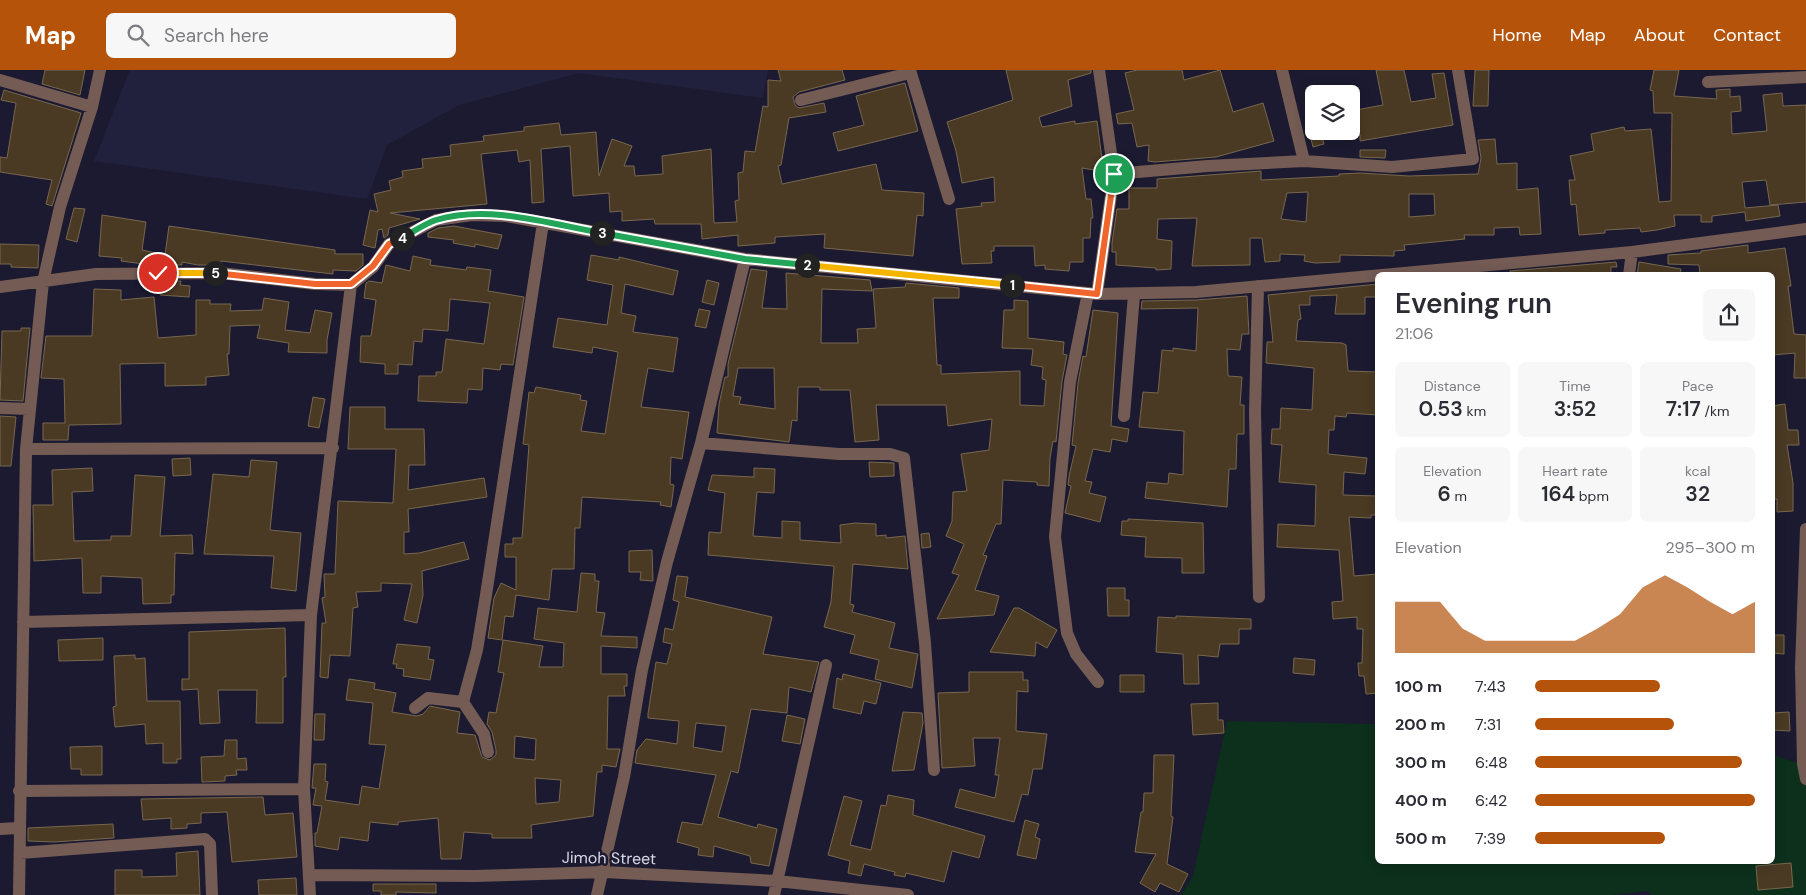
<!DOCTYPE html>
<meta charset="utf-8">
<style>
:root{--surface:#fff;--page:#f7f7f7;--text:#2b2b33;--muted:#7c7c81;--accent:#b45309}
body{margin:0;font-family:"DM Sans",sans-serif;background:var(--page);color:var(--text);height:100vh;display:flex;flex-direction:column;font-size:19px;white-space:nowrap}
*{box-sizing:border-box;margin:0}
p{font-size:16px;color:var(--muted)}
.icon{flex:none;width:28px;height:28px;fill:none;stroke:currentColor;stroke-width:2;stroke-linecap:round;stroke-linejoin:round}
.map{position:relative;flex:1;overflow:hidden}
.drawer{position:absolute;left:1375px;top:202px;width:400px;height:592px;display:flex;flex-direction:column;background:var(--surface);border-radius:8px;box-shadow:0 2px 12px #0003}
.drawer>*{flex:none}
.buttons{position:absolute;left:1305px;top:15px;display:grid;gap:10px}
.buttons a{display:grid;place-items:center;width:55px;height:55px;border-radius:8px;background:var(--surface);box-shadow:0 2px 12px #0003;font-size:25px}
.pin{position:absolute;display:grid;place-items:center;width:42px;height:42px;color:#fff;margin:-21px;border:2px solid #fff;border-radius:50%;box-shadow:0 1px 5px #0007}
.km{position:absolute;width:25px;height:25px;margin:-12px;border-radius:50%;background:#222;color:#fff;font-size:14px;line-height:25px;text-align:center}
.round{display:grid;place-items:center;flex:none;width:52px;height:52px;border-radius:8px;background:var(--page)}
.overview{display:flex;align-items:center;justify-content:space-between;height:85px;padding:0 20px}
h1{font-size:28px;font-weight:600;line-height:38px}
.stats{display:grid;grid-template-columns:repeat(3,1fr);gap:8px;height:85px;padding:5px 20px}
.stats div{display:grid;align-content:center;border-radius:8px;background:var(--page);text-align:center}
.stats b{font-size:21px;font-weight:600}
.stats small{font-size:14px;font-weight:400}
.stats p{font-size:14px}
.chart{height:140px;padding:10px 20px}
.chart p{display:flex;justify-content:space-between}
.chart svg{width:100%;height:90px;margin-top:5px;fill:var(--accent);opacity:.7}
ul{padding:0 20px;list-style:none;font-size:16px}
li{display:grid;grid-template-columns:80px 60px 1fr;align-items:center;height:38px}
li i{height:12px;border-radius:6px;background:var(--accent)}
header{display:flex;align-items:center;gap:30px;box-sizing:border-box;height:70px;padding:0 25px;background:var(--accent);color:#fff}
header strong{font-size:24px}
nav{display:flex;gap:28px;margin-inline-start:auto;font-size:18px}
.search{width:350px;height:45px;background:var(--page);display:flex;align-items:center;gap:12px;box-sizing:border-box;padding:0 18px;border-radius:8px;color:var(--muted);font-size:19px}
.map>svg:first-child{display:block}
</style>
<header>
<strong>Map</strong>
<div class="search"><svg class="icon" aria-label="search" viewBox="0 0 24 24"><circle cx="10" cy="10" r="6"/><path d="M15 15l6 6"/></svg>Search here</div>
<nav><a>Home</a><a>Map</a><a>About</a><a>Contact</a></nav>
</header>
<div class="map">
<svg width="1806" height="825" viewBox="0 0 1806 825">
<rect width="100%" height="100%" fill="#1c1a30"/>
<path fill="#22213d" d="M130,0H768L763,28L579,3L459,35L387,75L367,129L94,91Z"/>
<path fill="#0c301b" d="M1227,651L1377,654L1378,792H1772L1773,685L1806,696V825H1651L1647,821L1612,825H1181L1193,806Z"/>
<path fill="#4a3a24" stroke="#78674f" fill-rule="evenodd" d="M45,0H85L80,25L42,14Z
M778,0H842L845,10L799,22L793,27L795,35L799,38L824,33L826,42L789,48L781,95L778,96L782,114L876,94L882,120L924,123L923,146L917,145L913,186L824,178L825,164L775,167V173L738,176V165L702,169L701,154H655L654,149L622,151V141L610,142L609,123L573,126L570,76L541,79L544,132L532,133L530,90L519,92L517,80L481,84L487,134L390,143L420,149L389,158L388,165L384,168L382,159L378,160L375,178L363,175L370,140L378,142L374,124L391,120L389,111L403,107L402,101L423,98L422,89L451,86L450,75L484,71L483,66L524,61V57L559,53L561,65L596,62L599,106L612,69L632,76L624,96H634L635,106L663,104L662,86L711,79L714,153L737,152L735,131L739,130L738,103L743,102L745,81L755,82L763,36L768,37V10L781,11Z
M1006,0H1091V3L1068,10L1072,36L1039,47L1042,57L1075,51V54L1097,51L1102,89L1100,101L1082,98L1086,129H1091L1093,148H1091L1090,168H1083V192H1070L1069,201L1045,199V195L1035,196L1034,176H994V181H991L992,193L962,194L956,139L982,136L981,133L995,132L994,107L962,113L956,81L947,52L1013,30Z
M1137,0H1182L1184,10L1220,0L1233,42L1263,33L1274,71L1216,87L1155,92L1148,91L1149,75L1137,77L1132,53L1118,54L1116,44L1134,40L1125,3Z
M1376,0H1404L1411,32L1436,28L1432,4L1444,3L1453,55L1360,71V65L1351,66V41L1383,35Z
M1475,0H1489L1488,36H1473Z
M1654,0H1679L1674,26L1717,29L1716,20L1730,19V27L1740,26L1741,41L1731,42L1732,64L1767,61L1763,25L1782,23L1783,36L1806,35V132L1770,135L1766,110L1742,112L1745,138L1778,135L1780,146L1746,151L1745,142L1712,146V152H1701V145H1674L1675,156L1657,160L1641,162L1640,158L1605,160V163L1579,165L1576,134L1571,135L1569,110H1575L1570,86L1594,81L1591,64L1624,57L1625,61L1651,59L1659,132L1671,131L1672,43H1654L1653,21L1650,20Z
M905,13L918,61L838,81L833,63L864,55L856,26Z
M4,20L81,43L52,136L46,134L52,110L0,102V87L7,88L16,33L1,30Z
M1309,61H1321L1324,74L1313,77Z
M1495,69L1497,94L1517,93V120L1538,118L1541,164L1520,165L1519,157L1494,158V165H1464L1465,169L1404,175L1405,180L1394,181V186L1340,185V192L1315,193L1304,191L1305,185L1280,184V191L1265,192L1262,168H1250V195L1192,196L1197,148L1158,149L1157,169L1172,171L1171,199L1156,200V198L1116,195V182H1112V173L1117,139H1129V118H1157V109L1261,101V110L1339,106V104L1360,103L1409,106L1478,104L1481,88L1478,70ZM1308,122L1306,152L1281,149L1287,123ZM1409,124H1434L1435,145L1409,147Z
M1360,80H1386L1385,88L1360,87Z
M74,138L85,139L77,172L66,169Z
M102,145L146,152L142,180L165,185L169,156L335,180V184H363V195L356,201L333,200V204L221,191V195H198L182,192V195H151L121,191L122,188L99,186Z
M454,156L502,165L498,179L475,174V177L453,173L454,170L428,167V163L438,158Z
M0,174L39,175L38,198L11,197V194H0Z
M1748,175V183L1785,178L1791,216H1788L1794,264L1806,265V308H1794L1795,283L1772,285V205H1700L1699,195L1668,194V185L1701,183V181Z
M591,185L619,190V187L678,201L673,225L625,214L621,243L636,246L633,262L678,268L673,302L648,298L641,337L689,342L682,389L671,387L670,414L674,415L671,437L660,435L661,432L582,427L580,458H575L574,499H552L549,530L516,525L513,547L505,546L502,570L488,568L494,528L501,513L516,520V487H505V474H513V468H522L529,375L523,374L529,322L534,323L536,317L581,325L580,330L587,331L581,361L605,364L618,282L593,277L592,283L553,277L558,248L607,255L613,215L587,210Z
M413,186L431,190L430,195L466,200L467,197L491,200L488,221L524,227L513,295L501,294L500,300L483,298L482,320L468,319L467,333L418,331L419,306H436V302H442L446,269L484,274L490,233L450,229L448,261L423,259L422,272L414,271L412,295L398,294V304H385V294L360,292L361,266H371L376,230L364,228L366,213L369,211L382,213L386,195L410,201Z
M1616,192L1617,197H1611V205H1510V201Z
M1639,192L1681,199L1680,205H1637Z
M751,199L767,201L762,238L787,239L786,203L870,210L872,221L822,219L821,273H858L857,259L876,258L873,219L905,217L906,213L959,218V228H933L937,295H941V304L1020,301V335L1044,336L1046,310L1042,309L1043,297L1031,295L1033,279L1002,278L1004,240H1014V230L1028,231V268L1064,272L1063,284L1067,285L1062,311L1056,372L1053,371L1050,388L1049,416L1037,415V412L1003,410L1001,454H996L983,485L987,486L975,520L999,526L994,545L937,549L959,505L952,503L964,474L946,466L952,451L953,422L967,421L961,384L989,380L992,349L948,356L946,335H876L879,370L855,372L850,320H820V317H798L797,351L792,350L789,372L717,363L719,334L725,307H728V294ZM738,298H774L775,339L739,334L741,327L733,326Z
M707,210L719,213L714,235L702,232Z
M181,211L180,215L190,216L189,227L160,225L162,212Z
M1378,214V227H1365V244H1335L1337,225L1310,226V235H1299L1301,249L1298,250L1296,271L1342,273L1346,275L1348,301L1378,302V345L1347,343L1346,347L1335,346L1334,360H1329L1328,384L1367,388L1365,404L1344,402L1343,425L1378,426V445H1371V448L1349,447L1354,506L1378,504V623L1366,624L1364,606H1359L1358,593H1362L1363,559H1357V547L1333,549L1332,532L1343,531L1339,480L1277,477L1278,454L1315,456L1316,415L1279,412L1282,375L1271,374L1272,359H1280L1281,338L1312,340L1314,298L1266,293L1267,272H1273L1268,225Z
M94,219L121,220V230L154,227L158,268L196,265V230H210V234H231L230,241L262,240L264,228L289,232L285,260L310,263L315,240L332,243L327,270V283L288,282L289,273L257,268L260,255L230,256L229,284H227L229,305L206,307V315L165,316V293L120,294L121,354L69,355L68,370H43V353H65L64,309L41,308L46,266H92Z
M1247,226L1249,264H1242L1240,280L1227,279L1228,306L1242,307L1240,335H1244V364H1237L1236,399H1229L1227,437L1145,428L1147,412L1168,414L1169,403L1183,405L1184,361L1139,357L1143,322L1158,323L1162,280L1173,281V278L1196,281L1198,238L1141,239L1142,231L1196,230Z
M699,239L710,241L706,258L695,256Z
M1093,240L1118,243L1111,356L1129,359L1127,372L1112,369L1110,382L1093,379L1085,411L1092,412L1089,423L1106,427L1100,452L1065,443L1071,416L1068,415L1069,406L1076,376L1072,375L1078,313L1083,286L1086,287Z
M21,258H30L23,331L0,330L2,261H21Z
M313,327L325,329L319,358L308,356Z
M1785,334L1788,360H1798L1799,375H1787L1793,413V441L1777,442V429H1772V336Z
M350,337H385V359H424L425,395H409L408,420L484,408L487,427L408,439L409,462H404V484L419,483L464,472L469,489L422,501L423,525L417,553L404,550L412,514L381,513V521L356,522L358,537L353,538L350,586L330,585L328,608L320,607L322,553H326L322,528L325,527L324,504H335L338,431L393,433L396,379H348Z
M0,346L16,347L11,396H0Z
M190,388L191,405L173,406L172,389Z
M251,390L277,392L270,460L301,463L296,521L271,518L274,486L204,484L213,404L249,407Z
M869,392L894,393V406L870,407Z
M92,398L93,421L72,422L74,471L111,470V466H131L135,405L165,407L160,466L192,465L193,484L175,483L174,525H171V533L143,534L142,508L101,506V523H83L82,488L34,491L33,435H53L52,400Z
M754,398L775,399L774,423L757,422L753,466L782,468V451L800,452V470L841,473L840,455L855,453L876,454V466L886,465V468L905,466L908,499L853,494L850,534L854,535L852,542L895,553L889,578L918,584L912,618L875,609L879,590L850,583L855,565L824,557L831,532L834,496L708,485L709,462L721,463L725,423L708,420L712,405L754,407Z
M1128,449L1203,453L1204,503H1182V488L1145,487L1146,467L1121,465L1122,451H1128Z
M929,463L931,477L922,478L921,464Z
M652,480L653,511L640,510L641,502H629V481Z
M581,503L595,504V511H599L596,542L605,543L601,566L637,567V578L601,576V604H627V616H624L625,626H608L607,679H620L616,697L602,695V702H597L593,746L531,755L532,768H492V764L464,762L461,789H441L438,748L398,752V755L370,752L368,771L340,767L338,780L315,776V763H317L322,736L313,735L316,718H312L314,694H326L325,711L328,712L325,730L359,735L362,716L379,719L386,675L369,674L373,633L346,630L349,609L375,613L374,619L396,623L392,642L417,646L423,644L430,636L460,642L457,663L475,665L482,687L490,690L496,685V680L492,662L487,654L489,642L496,643L504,603L498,602L503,570L543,576L539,597H563L564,573L534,569L538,538L577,542ZM515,666L536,669L535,690L514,688ZM535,708L561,710L559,732L536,734Z
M677,506L688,507L685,527L772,547L763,584L819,592L811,622L789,617L787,643L751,639L738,703L731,701L718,747L757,758L758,754L777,759L769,796L751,793L750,786L714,776L713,787L698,785L699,778L677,772L682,752L702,755L716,705L635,693L637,680L646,669L677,674L679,651L648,648V644L656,592L667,594L672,574L663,572L665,558L673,560L679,532L673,530ZM696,653L726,656L722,682L693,677Z
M1107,518H1125V530H1129V546H1108Z
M1014,538H1019L1057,560L1047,578L1036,572L1035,586L990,582Z
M1176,546L1251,549V559H1239V574H1220L1218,587L1198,585L1199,614H1184L1183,584L1156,582L1158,547L1176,548Z
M285,558L286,607H283V653H256L257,620H218L220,653L200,654L198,619L182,620V609H189V562Z
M1772,565H1784V584L1772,583Z
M103,568V590L59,591L58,570Z
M397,574L430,577L428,589L434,590L430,610L403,606L404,599L396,598L397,594H393Z
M135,585V589L145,588L147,631H180L181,689H177V693H163V673L146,674L145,654L115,657L113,637L116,636L114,586Z
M1294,588L1315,590L1314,605L1293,603Z
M969,602H1023V610H1028V622L1017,621L1016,661L1047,664L1042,699H1033L1028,725L1022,724L1014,752L955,737L960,719L995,728L999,705H995L1000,668H973L975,696L942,698L938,623L969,622Z
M843,604L881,613L876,634L864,631L861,644L833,638L837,608L842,610Z
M1120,605H1144V622H1120Z
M1218,633V650H1223L1224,663L1193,665L1191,634Z
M903,642L922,643L923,653L916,689L914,700L892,701Z
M1789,642L1790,661L1772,660V643Z
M315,644H325L324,670H314Z
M787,645L805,649L800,674L782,671Z
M225,670H237V689L246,688L247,700H236L237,705L225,706V711L202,712L201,687L224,686Z
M102,676V705H81V699H71L70,677Z
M1154,685H1174L1171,746L1173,747L1167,794L1188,804L1179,822L1160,813L1155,822L1140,813L1156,784L1135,782L1141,742H1143L1144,723H1153Z
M888,725L914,730L913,745L985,766L979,788L952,781L944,812L906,803L905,807L894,805L895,802L864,794L861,806L848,803L850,791L828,785L844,726L862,731L850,775L871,780L881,735L886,736Z
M263,727L265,745L293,743L297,787L232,792L227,742L201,743V753L187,754V758L171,759V748L143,750L141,729Z
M1025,750L1039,754L1035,767L1040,769L1036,789L1017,785Z
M113,754L114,768L54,772L28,771V758Z
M198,781L200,825H115V800H142V807L177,806L176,783Z
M1791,793L1793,817L1758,820L1756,796Z
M296,808L297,825H259L258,810Z
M373,814H436V823L396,822V825H381V821H373Z"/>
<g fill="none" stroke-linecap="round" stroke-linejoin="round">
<path stroke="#745c55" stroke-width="12" d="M910,0L949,129
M1282,0L1304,91
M0,10L92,37
M1708,12L1806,7
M801,30L910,3
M1114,104L1208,96L1304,91L1392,97L1473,89L1458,0
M1629,205L1632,182
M1258,216L1255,343L1259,527
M0,217L96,204L221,203L315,214L351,215L373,197L389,174L436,150L472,145L506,146L745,189L1097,224L1196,222L1632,182L1806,159
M1088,223L1070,312L1055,467L1067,563L1076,584L1098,612
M1097,224L1114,104L1099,0
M0,338L29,339
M1124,346L1134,225
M701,373L839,384H890L904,388L925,573L934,700
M26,379L333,378
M1806,459L1801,597L1803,694L1806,709
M23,552L311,545
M415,638L428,628L463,632
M488,682L484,664L463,632L477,580L486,525L543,153
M19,721L304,719
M0,759L18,758
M20,783L205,769L210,774L212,825
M309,805L475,806L604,802L777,811L908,825
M19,825L26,379L43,212L60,137L92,37L100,0
M310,825L304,719L311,545L351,215
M597,825L624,707L642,600L667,492L701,373L745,189
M774,825L826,595"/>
</g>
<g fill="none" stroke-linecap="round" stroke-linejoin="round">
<g stroke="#fff" stroke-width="10">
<path id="split-1" d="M1012,215L1097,224L1114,104"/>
</g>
<g stroke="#fff" stroke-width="10">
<path id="split-2" d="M807,195L1012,215"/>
</g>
<g stroke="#fff" stroke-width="10">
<path id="split-3" d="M602,163L745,189L807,195"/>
</g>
<g stroke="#fff" stroke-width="10">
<path id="split-4" d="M402,168C413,162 424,154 436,150C489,134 550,154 602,163"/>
</g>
<g stroke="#fff" stroke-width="10">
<path id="split-5" d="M215,203L315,214H351L373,196L389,174L402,168"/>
</g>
<g stroke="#fff" stroke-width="10">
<path id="split-6" d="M158,203H215"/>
</g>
<use href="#split-1" stroke="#f0652b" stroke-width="6"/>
<use href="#split-2" stroke="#f5b400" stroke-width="6"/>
<use href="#split-3" stroke="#22a559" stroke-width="6"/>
<use href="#split-4" stroke="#22a559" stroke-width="6"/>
<use href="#split-5" stroke="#f0652b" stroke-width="6"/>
<use href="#split-6" stroke="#f5b400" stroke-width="6"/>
</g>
<g text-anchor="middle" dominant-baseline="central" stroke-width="5" stroke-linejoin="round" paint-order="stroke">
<g font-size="16" fill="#d8d8e7" stroke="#1c1a30">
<text transform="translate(609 788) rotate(1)">Jimoh Street</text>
</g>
</g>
</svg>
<div class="buttons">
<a><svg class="icon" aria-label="layers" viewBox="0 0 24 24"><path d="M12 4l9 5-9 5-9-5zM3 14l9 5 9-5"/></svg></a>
</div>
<div class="pin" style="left:1114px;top:104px;background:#1e9e55"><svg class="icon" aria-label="arrive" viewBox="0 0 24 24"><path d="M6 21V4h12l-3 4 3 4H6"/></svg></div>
<div class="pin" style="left:158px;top:203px;background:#d93025"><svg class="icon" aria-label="check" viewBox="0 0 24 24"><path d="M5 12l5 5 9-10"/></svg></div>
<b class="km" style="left:1012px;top:215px">1</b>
<b class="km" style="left:807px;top:195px">2</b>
<b class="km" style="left:602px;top:163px">3</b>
<b class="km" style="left:402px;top:168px">4</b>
<b class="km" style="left:215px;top:203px">5</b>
<section class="drawer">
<div class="overview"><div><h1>Evening run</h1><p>21:06</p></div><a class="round"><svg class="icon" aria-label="share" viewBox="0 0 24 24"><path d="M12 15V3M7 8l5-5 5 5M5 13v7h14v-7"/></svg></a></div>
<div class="stats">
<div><p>Distance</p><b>0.53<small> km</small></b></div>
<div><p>Time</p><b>3:52</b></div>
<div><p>Pace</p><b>7:17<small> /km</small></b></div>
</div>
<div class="stats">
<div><p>Elevation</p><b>6<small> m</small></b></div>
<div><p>Heart rate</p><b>164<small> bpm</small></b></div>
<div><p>kcal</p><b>32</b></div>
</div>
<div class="chart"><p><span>Elevation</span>295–300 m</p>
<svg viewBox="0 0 160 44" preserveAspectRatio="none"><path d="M0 44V19L10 19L20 19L30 32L40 38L50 38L60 38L70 38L80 38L90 32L100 25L110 12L120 6L130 12L140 19L150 25L160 19V44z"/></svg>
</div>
<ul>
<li><b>100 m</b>7:43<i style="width:57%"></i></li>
<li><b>200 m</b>7:31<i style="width:63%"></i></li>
<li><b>300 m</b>6:48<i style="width:94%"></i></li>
<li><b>400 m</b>6:42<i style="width:100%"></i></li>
<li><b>500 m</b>7:39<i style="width:59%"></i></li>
</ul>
</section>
</div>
